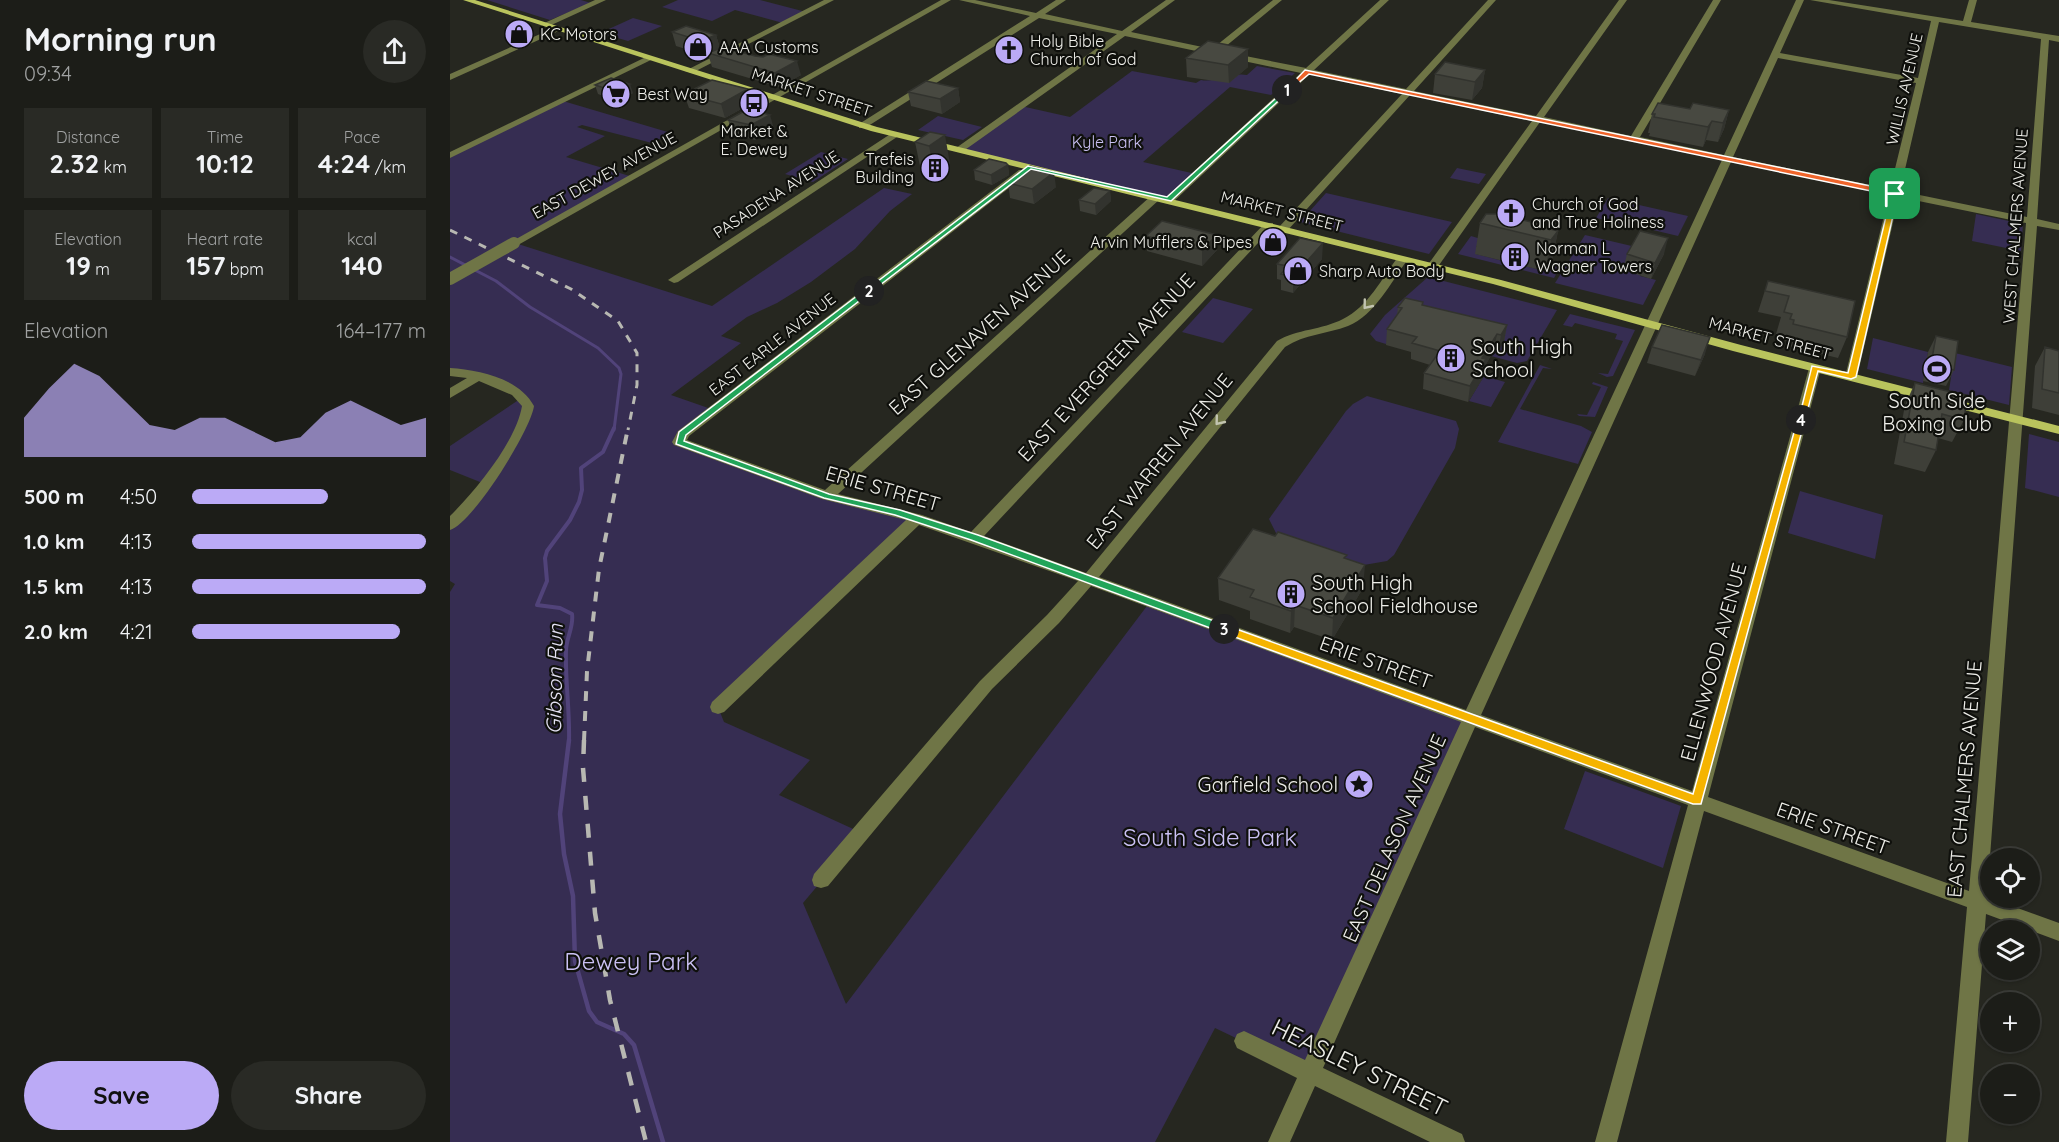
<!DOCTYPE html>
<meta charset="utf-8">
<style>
:root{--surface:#1c1d18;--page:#292a25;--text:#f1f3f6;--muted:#a0a2a2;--line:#3a3b37;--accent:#bbaaf6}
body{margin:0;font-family:Quicksand,sans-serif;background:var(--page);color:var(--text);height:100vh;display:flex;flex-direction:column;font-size:22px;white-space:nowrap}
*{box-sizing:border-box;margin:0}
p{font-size:20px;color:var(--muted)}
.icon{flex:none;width:33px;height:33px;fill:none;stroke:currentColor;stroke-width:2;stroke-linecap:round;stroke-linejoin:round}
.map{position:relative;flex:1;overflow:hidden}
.side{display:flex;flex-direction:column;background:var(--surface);width:450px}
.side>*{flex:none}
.tools{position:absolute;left:1530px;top:848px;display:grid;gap:12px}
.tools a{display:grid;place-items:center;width:60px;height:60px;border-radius:50%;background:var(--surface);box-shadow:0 2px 4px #0004,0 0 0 2px var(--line);font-size:30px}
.pin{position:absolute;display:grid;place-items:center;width:51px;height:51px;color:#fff;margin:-26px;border-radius:12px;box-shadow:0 3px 9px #0006}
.km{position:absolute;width:30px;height:30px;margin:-15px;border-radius:50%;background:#222;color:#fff;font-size:16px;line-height:30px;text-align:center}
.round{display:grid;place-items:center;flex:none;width:63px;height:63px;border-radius:32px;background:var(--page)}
.head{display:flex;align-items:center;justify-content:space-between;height:102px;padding:0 24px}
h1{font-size:33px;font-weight:800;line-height:45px}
.stats{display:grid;grid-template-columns:repeat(3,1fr);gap:9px;height:102px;padding:6px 24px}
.stats div{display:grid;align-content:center;border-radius:0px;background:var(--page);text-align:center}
.stats b{font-size:26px;font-weight:800}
.stats small{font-size:16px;font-weight:400}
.stats p{font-size:16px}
.chart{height:168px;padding:12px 24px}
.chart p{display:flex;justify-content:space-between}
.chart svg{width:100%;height:108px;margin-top:6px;fill:var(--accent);opacity:.7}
.cta{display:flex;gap:12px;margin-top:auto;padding:12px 24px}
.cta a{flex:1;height:69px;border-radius:36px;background:var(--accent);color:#111;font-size:24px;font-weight:800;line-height:69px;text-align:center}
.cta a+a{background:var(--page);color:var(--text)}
ul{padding:0 24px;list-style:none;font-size:20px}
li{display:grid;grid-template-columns:96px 72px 1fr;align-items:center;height:45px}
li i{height:15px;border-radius:8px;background:var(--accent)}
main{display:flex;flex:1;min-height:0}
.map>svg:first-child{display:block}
</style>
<main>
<section class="side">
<div class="head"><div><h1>Morning run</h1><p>09:34</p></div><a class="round"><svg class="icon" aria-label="share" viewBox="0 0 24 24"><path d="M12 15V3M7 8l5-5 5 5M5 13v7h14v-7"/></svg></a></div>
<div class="stats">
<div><p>Distance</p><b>2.32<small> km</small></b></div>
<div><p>Time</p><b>10:12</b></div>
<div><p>Pace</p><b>4:24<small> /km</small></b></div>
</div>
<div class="stats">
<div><p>Elevation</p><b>19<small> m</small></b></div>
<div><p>Heart rate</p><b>157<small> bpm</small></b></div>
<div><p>kcal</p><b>140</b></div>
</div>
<div class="chart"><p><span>Elevation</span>164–177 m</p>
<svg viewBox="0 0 160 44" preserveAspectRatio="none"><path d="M0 44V28L10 16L20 6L30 11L40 21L50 31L60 33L70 28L80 28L90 33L100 38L110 36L120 26L130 21L140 26L150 31L160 28V44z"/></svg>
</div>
<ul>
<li><b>500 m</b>4:50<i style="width:58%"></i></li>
<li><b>1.0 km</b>4:13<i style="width:100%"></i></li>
<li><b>1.5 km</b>4:13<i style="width:100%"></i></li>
<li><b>2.0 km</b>4:21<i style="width:89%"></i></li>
</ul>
<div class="cta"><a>Save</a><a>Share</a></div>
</section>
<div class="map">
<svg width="1609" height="1142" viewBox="0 0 1609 1142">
<rect width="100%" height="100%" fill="#262720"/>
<path fill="#362d52" d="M37,0H131L141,3L100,20Z
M228,0H310L356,12L333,23L285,10L262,21L212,7Z
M183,18L212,26L178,41L150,33Z
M807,66L845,73L821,95L780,87L693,162L746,174L719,200L509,150L571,106L620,117L682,71L746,83L751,80C765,83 781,72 797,75Z
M113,101L221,133L202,143L132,125L127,127L155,136L116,157L183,177L65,243L262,306L434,188L462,194L440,211L405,249L361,282L327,303L297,317L271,336L291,343L221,395L264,410L229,439L377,496L467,518L268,707L274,722L360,760L329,795L412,833L353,903L396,1004L700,602L1021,719L861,1074L765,1028L705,1142H0V592L5,584L0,581V525L35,484L0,470V446L73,397L69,393L0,372V155Z
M488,116L532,127L513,140L468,130Z
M371,152L398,159L363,182L335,174Z
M1007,168L1036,174L1029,184L1000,178Z
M876,193L1002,222L979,254L850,222Z
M1158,198L1238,216L1228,236L1203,230L1205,227L1175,220L1173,224L1146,218Z
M1526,214L1573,224L1571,251L1522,241Z
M1135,235L1186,247L1190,276L1206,280L1193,305L1105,283Z
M1021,236L1031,239L1026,247L1029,248L1026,254L1057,262L1059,259L1063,263L1095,271L1106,262L1112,264L1104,278L1008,254Z
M978,277L1107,310L1077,361L1067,363L1041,356L1045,350L1048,351L1054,341L936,344L926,341L920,334L935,315Z
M763,298L803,309L773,343L732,332Z
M1120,314L1185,330L1163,376L1157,377L1148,373L1158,374L1173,341L1165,339L1167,334L1125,323L1122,327L1113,325Z
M1423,338L1478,352L1473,383L1417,369Z
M1505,353L1562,367L1559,405L1499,390Z
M1090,365L1102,369L1093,368L1070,409L1131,426L1142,432L1128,464L1048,442Z
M1034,376L1055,382L1041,407L1019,401Z
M1143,382L1158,387L1145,417L1129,416L1127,414L1137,415L1151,387L1142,384Z
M917,396L1006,421L1009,429L1005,448L944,555L937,561L908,566L836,542L826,533L819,519L896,411L903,404Z
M1579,434L1609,442V497L1575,488Z
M1350,491L1433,515L1425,559L1338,533Z
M1135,771L1231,806L1213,868L1114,829Z"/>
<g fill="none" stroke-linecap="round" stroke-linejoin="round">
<path stroke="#51437a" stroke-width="3" d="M0,257L46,281L80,307L148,348L169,368L171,374L164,430"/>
<path stroke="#51437a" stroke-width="4" d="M119,741C120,711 115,681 116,651C116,638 124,627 122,614L110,608L87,605L97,581L95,558L97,551L120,520L129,502L132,490L131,468L153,452L164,428"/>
<path stroke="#51437a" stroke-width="4.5" d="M119,740L110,814L114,854L123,896L125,961L139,1011L147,1022L174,1034L184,1045L213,1142"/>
<path fill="#6f7546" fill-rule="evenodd" d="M145,0H156L97,27L90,25Z
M374,0H384L242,73L235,71Z
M491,0H501L68,245L64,246L59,243Z
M509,0H525L586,13L606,0H616L595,14L672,31L716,0H725L681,32L762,49L823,0H832L770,51L856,68L930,0H939L864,70L956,89L1038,0H1046L964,91L1086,116L1169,0H1177L1094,117L1181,136L1263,0H1271L1190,137L1274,155L1346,0H1354L1330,53L1468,78L1481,21L1360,0H1379L1513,21L1519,0H1527L1521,22L1609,36V42L1599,40L1587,219L1609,224V230L1587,226L1537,897L1609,923V941L1536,914L1518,1142H1496L1517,907L1254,811L1167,1142H1145L1238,805L1025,727L873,1068L1012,1134L1015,1142H980L865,1086L840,1142H818L847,1078L787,1048L784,1041L787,1034L794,1031L855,1060L1011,722L641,586L609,623L542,689L378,886L371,888L364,886L362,880L364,874L530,681L597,615L628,581L469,525L274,712L268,714L262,712L260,707L262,702L456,520L372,499L224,445L222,442L228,431L569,170H577V174L239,436L237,440L375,490L702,195H710V199L388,494L472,515L521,532L815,223H823V227L534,536L636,573L827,341C847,329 872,330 893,319C918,307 932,278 948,257H956L958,259C941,282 925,315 898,326C877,334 855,334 835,347L649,577L1016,710L1272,160L1090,122L987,268L983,269L977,266L1082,121L960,95L837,231L833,232L828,229L829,227L952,94L860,74L723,202L719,203L714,200L715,198L851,73L675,36L512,152H506V148L667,34L589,18L415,128H409V124L580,16ZM1489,22L1591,39L1577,217L1450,191ZM1328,58L1466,83L1440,189L1283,157ZM1281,162L1439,195L1395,377L1401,381L1407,377L1449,197L1576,223L1519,891L1258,797L1371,368L1369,365H1361L1359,368L1242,791L1031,715Z
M106,27L113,29L0,80V74Z
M198,56L205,58L0,158V152Z
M442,133L450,135L228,282L224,283L218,280Z
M0,368C29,370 69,378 84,406C81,430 22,524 0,530V516C25,491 66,442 72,406L62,395L29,381L0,398V388L17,378L0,376Z"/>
<path fill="#b9c35d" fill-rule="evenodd" d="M13,0H25L427,127L1051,280L1291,345L1609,426V434L1283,351L1043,284L421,131Z"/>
<path stroke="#b8b8b2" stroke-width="3" stroke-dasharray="8 8" stroke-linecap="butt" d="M0,230L121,289L168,321L187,353V385L178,430"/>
<path stroke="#b8b8b2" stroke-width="4" stroke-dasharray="10 10" stroke-linecap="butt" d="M134,741L137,671L149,569L178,428"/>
<path stroke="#b8b8b2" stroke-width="4.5" stroke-dasharray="14 14" stroke-linecap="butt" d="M134,740L133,768L145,913L160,1000L196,1142"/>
<path stroke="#6f7546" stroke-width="12" d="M0,279L64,243"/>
</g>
<path fill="#3e3f38" d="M222,32L266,35L270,48L351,75L329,87L262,67L258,54L255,55L226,46Z
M736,58L798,67L779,83L737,77Z
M1035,70L1032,88L1022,100L983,93L985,74Z
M145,85L183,93L167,101L148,94Z
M508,88L510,102L492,114L461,106L458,92Z
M234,94L302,103L275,118L239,108Z
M1240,109L1279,110L1274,129L1268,142L1256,140L1253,147L1199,136L1200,133H1198L1202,114Z
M278,120L324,129L305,140L283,134Z
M480,132L500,164L485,175L471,171L465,142Z
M558,165L559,175L542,185L525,180L524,170Z
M558,183L606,187L584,204L560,198Z
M660,191L661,201L646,215L630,211L629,200Z
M1030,223L1100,229L1108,231L1102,261L1095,271L1025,254Z
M767,235V250L752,266L697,251L696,236Z
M1177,254H1214L1201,279L1173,270Z
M872,259L843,293L831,290V280L827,279V264Z
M1318,281L1397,337L1388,358L1335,345L1337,341L1332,340L1334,336L1326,334L1331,317L1308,312Z
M973,302V305L1057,325L1054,341L1048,351L1044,350L1035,366L1034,376L1018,402L973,389L974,373L980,365L961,359V352L936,345L937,329L947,315L948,307Z
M1486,336L1504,370L1496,386L1473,381L1478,352Z
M1202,347L1255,354L1245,376L1197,363Z
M1595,347L1609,351V415L1582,408L1585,366Z
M1465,383L1514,420L1502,442L1488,438L1486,450L1475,472L1444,464L1455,405Z
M896,559L913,588L882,640L844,627L840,633L800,619V611L769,600L768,578Z"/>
<path fill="#32332e" d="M266,35L270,49L255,55L251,41Z
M798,49V67L779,83L778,65Z
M347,61L351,75L329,87L325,73Z
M1035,70L1032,88L1022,100L1025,82Z
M180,84L183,93L167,101L163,91Z
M508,88L510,102L492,114L490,99Z
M298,89L302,103L275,118L271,104Z
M1279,110L1274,129L1268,142L1273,123Z
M320,115L324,129L305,140L301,125Z
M1262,121L1256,140L1253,147L1258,127Z
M495,135L500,164L485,175L479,146Z
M558,165L559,175L542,185L541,175Z
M604,172L606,187L584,204L582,189Z
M660,191L661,201L646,215L645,204Z
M1108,231L1102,261L1095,271L1101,240Z
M767,235V250L752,266V250Z
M1218,238L1214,254L1201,279L1205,263Z
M873,243L872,259L843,293V277Z
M1057,325L1054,341L1048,351L1051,335Z
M1047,334L1044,350L1035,366L1034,376L1018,402L1020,386L1032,358Z
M1260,337L1255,354L1245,376L1251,360Z
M915,565L913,588L882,640L883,618Z
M845,605L844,627L840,633L841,611Z"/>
<path fill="#484941" stroke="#32332e" stroke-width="1.5" d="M236,26L266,35L251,41L222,32Z
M758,41L798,49L778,65L736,58Z
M273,47L305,56L313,57L319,54L347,61L325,73L258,53Z
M995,62L1035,70L1025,82L985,74Z
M161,78L180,84L163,91L145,85Z
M262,80L298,89L271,104L234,94Z
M476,81L508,88L490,99L458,92Z
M1208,103L1240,109L1243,103L1279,110L1273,123L1262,121L1258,127L1204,117L1205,114H1202Z
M298,109L320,115L301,125L278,120Z
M480,132L495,135L479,146L465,142Z
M539,159L556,163L558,165L541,175L524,170Z
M580,166L604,172L582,189L558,183Z
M644,188L660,191L645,204L629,200Z
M1036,214H1049L1101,227L1100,229L1108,231L1101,240L1030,223Z
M712,221L767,235L752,250L696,236Z
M1190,231L1218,238L1205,263L1177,254Z
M850,238L873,243L843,277L831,274L838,266L827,264Z
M1318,281L1405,301L1397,337L1343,324L1344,320L1340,319L1342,314L1334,312L1339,296L1315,291Z
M955,298L973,302L972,305L1057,325L1051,335L1047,334L1032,358L1036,359L1020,386L974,373L990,351L962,343L967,337L937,329L952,308L948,307Z
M1212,325L1260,337L1251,360L1202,347Z
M1486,336L1508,341L1504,370L1481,364Z
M1595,347L1609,351V393L1592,389Z
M1465,383L1517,396L1514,420L1492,414L1486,450L1454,442Z
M803,529L825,536L828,532L897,555L894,558L915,565L883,618L845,605L841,611L800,597L804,590L768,578Z"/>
<defs><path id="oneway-chevron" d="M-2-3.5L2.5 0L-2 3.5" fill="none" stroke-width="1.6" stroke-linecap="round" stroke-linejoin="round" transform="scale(1.5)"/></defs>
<g stroke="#c2c4b0">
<use href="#oneway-chevron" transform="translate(917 305) rotate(129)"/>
<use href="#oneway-chevron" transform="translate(769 421) rotate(129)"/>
</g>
<path fill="#f0652b" stroke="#fff" stroke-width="1.5" d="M855,70L1445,191L1448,194L1445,196L859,74L839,91H835Z"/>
<path fill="#22a559" stroke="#fff" stroke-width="1.5" d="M837,88L839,91L721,201L581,169L421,292L415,291L578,166L717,197Z"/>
<path fill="#22a559" stroke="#fff" stroke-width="1.5" d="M416,289L422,291L236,435L234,441L379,494L450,510L528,535L778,626V632H771L521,540L445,515L374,498L226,444L229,432Z"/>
<path fill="#f5b400" stroke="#fff" stroke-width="1.5" d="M1348,418L1355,420L1251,804H1243L771,632L769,629L774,625L778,626L1243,794Z"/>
<path fill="#f5b400" stroke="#fff" stroke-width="1.5" d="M1442,192L1448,194L1406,377L1401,379L1368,371L1355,420L1348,422L1362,366L1398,373Z"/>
<defs>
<g id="shop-disc" transform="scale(1.5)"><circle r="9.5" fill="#bbaaf6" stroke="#0f100c"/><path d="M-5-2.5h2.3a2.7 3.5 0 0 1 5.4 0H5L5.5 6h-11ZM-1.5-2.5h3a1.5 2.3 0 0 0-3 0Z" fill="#111"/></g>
<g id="church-disc" transform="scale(1.5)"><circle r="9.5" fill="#bbaaf6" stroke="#0f100c"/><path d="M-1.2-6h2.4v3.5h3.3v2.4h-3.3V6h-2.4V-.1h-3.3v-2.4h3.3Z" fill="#111"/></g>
<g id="supermarket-disc" transform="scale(1.5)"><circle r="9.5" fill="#bbaaf6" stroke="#0f100c"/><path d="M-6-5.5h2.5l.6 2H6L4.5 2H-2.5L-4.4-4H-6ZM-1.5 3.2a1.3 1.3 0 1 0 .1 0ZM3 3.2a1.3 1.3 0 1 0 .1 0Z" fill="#111"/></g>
<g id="bus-disc" transform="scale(1.5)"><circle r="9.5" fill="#bbaaf6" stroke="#0f100c"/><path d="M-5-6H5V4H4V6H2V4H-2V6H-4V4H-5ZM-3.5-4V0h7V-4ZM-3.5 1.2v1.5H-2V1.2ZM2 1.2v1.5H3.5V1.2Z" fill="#111"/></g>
<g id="building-disc" transform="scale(1.5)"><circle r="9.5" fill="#bbaaf6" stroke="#0f100c"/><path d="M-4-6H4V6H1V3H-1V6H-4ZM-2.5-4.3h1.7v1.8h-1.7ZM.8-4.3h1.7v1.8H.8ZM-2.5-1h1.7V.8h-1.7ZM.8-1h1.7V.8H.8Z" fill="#111"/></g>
<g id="stadium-disc" transform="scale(1.5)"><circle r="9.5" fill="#bbaaf6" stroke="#0f100c"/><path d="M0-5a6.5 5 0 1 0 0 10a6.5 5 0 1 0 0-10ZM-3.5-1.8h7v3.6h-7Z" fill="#111"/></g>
<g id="sight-disc" transform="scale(1.5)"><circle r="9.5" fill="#bbaaf6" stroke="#0f100c"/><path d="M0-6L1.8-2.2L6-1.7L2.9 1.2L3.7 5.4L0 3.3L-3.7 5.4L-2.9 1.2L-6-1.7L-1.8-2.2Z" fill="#111"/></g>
</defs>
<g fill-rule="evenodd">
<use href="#shop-disc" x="69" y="34"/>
<use href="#shop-disc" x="248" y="47"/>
<use href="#church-disc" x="559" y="50"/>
<use href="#supermarket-disc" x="166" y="94"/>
<use href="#bus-disc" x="304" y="103"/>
<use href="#building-disc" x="485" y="168"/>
<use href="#church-disc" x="1061" y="213"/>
<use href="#shop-disc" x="823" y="242"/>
<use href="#building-disc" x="1065" y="257"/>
<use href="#shop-disc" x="848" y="271"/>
<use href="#building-disc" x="1001" y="358"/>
<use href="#stadium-disc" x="1487" y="369"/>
<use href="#building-disc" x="841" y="594"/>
<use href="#sight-disc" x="909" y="784"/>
</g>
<g text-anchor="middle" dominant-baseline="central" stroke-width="4.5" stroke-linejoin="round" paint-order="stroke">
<g font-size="16" fill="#eeeee9" stroke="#0f100c" text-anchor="start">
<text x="90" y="34">KC Motors</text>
<text x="580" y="41">Holy Bible<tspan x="580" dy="18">Church of God</tspan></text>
<text x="269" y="47">AAA Customs</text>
<text x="187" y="94">Best Way</text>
<text x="304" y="131" text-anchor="middle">Market &amp;<tspan x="304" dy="18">E. Dewey</tspan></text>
<text x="464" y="159" text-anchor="end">Trefeis<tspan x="464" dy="18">Building</tspan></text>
<text x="1082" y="204">Church of God<tspan x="1082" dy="18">and True Holiness</tspan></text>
<text x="802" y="242" text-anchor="end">Arvin Mufflers &amp; Pipes</text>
<text x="1086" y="248">Norman L<tspan x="1086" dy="18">Wagner Towers</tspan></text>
<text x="869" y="271">Sharp Auto Body</text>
</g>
<g font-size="16" fill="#eeeee9" stroke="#0f100c">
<text transform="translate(1454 89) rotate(-77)">WILLIS AVENUE</text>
<text transform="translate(362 92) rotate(18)">MARKET STREET</text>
<text transform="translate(154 175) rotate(-29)">EAST DEWEY AVENUE</text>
<text transform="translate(326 194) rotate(-33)">PASADENA AVENUE</text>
<text transform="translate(832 211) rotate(14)">MARKET STREET</text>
<text transform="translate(1565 226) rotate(-86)">WEST CHALMERS AVENUE</text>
<text transform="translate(1320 338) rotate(15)">MARKET STREET</text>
<text transform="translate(322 344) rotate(-38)">EAST EARLE AVENUE</text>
</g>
<g font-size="16" fill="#cbc1f4" stroke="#0f100c">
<text x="657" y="142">Kyle Park</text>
</g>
<g font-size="20" fill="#eeeee9" stroke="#0f100c">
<text transform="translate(529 332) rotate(-42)">EAST GLENAVEN AVENUE</text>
<text transform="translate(656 367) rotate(-47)">EAST EVERGREEN AVENUE</text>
<text transform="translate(709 461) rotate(-51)">EAST WARREN AVENUE</text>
<text transform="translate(433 488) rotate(16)">ERIE STREET</text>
<text transform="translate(926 662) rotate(20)">ERIE STREET</text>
<text transform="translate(1263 662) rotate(-75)">ELLENWOOD AVENUE</text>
<text transform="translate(1514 779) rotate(-85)">EAST CHALMERS AVENUE</text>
<text transform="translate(1383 828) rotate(20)">ERIE STREET</text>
<text transform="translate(944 838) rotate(-66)">EAST DELASON AVENUE</text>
</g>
<g font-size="20" fill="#eeeee9" stroke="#0f100c" text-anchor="start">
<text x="1022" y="346">South High<tspan x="1022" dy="23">School</tspan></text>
<text x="1487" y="400" text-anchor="middle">South Side<tspan x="1487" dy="23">Boxing Club</tspan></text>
<text x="862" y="582">South High<tspan x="862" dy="23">School Fieldhouse</tspan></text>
<text x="888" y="784" text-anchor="end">Garfield School</text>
</g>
<g font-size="21" font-style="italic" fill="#e4e1f3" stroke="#0f100c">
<text transform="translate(104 679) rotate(-89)">Gibson Run</text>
</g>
<g font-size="24" fill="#cbc1f4" stroke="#0f100c">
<text x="760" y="837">South Side Park</text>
<text x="181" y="961">Dewey Park</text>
</g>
<g font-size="24" fill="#eeeee9" stroke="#0f100c">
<text transform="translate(910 1067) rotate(26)">HEASLEY STREET</text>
</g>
</g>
</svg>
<div class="tools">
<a><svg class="icon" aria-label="locate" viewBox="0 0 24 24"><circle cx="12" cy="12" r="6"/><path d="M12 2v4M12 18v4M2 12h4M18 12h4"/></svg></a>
<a><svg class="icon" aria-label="layers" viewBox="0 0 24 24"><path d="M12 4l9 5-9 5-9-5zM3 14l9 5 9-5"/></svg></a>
<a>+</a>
<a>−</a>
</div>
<div class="pin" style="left:1445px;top:194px;background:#1e9e55"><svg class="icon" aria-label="arrive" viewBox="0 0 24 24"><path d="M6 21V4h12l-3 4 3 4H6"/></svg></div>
<b class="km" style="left:837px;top:90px">1</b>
<b class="km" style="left:419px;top:291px">2</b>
<b class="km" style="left:774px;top:629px">3</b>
<b class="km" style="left:1351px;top:420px">4</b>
</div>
</main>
